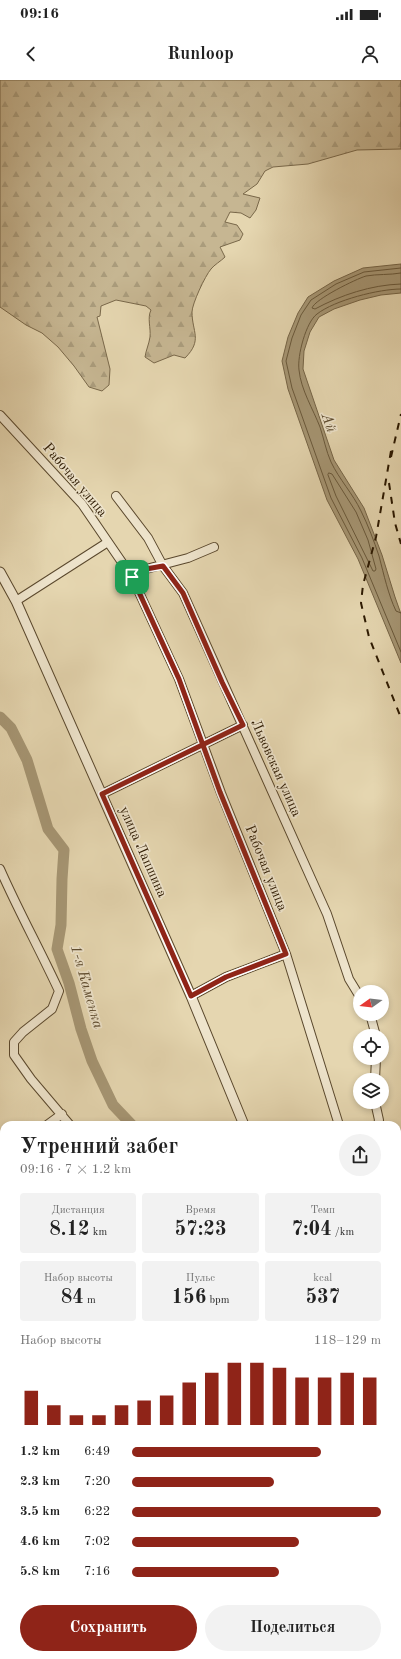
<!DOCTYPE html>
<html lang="ru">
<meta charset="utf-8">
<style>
:root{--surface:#fff;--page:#f2f2f2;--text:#222;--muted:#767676;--accent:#8f2418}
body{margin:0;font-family:"Old Standard TT",serif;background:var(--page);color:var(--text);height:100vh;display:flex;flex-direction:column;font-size:15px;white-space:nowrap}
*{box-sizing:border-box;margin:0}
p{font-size:13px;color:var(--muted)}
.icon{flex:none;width:22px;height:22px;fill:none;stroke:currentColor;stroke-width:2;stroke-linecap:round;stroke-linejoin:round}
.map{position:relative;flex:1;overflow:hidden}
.drawer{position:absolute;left:0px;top:1041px;width:401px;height:538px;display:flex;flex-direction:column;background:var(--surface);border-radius:12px 12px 0 0;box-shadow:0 2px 6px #0003}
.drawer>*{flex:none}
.needle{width:26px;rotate:255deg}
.fabs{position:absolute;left:353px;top:905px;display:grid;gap:8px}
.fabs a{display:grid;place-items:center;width:36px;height:36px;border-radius:50%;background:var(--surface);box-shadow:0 2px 6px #0003;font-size:20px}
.pin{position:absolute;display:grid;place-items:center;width:34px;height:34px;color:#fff;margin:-17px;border-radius:8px;box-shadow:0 2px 6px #0006}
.round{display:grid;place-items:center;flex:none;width:42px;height:42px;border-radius:21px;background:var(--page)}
.head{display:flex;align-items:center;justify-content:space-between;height:68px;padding:0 20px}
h1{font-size:22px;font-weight:800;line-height:30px}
.stats{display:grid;grid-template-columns:repeat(3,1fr);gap:6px;height:68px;padding:4px 20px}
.stats div{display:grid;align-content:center;border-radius:4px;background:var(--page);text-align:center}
.stats b{font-size:20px;font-weight:800}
.stats small{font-size:11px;font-weight:400}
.stats p{font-size:11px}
.chart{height:112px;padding:8px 20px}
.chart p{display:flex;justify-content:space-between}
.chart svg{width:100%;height:72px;margin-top:4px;stroke:var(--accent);stroke-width:6}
.action{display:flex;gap:8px;margin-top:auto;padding:8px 20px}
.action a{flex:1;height:46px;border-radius:24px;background:var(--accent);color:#fff;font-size:16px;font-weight:800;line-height:46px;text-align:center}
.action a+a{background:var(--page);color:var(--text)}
ul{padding:0 20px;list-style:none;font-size:13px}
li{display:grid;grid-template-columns:64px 48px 1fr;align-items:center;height:30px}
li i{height:10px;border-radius:5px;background:var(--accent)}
.status{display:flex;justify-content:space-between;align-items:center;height:28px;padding:0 20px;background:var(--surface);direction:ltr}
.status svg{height:11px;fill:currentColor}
header{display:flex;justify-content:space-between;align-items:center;height:52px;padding:0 20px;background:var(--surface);font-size:18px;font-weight:800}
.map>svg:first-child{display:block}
</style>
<div class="status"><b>09:16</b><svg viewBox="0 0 49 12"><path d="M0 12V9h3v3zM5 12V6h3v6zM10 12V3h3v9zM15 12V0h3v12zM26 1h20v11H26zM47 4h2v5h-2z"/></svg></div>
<header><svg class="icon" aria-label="back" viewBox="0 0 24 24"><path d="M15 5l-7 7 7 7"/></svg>Runloop<svg class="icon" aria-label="person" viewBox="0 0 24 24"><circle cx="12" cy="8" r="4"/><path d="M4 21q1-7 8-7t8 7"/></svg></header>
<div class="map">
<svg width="401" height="1579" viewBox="0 0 401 1579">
<defs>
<pattern id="forest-firs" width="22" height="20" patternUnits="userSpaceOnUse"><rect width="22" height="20" fill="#c6b692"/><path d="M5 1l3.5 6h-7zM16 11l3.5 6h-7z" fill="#aa9c7c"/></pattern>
</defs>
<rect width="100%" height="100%" fill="#e5d6b0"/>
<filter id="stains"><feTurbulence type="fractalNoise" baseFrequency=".005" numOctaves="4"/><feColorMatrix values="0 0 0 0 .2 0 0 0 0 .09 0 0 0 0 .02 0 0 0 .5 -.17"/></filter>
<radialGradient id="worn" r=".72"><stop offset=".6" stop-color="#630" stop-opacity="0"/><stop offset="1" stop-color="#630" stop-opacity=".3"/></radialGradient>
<path fill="url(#forest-firs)" stroke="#79684a" d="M0,0H401V69L357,70L308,84L273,87L265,91L257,104L243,114L260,118L256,130L250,138L241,133L230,132L225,142L237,145L243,154L240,160L220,167L225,177C221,181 214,185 211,189C205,196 192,224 192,232C192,252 203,260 185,278L174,275L154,283L145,277C146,270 149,264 150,257C151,248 147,238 151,230L146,226L116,220L101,226L100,236L97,237L110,289L109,305L102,311L89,307L74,286L58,267L42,253L26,245L0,227Z"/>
<path fill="#a69674" stroke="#756446" d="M401,184V213L381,215L360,220L334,229L319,237L310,252L304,271L303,289L334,380L364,428L382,475L395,517L401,534V583L358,479L327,420L288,309L282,281L288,257L298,233L308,217L334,201L363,188Z"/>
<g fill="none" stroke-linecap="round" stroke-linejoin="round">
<path stroke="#69583a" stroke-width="1" d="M401,188L364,192L336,204L311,220L301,235L292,258L286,281L292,308L331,418L362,478L401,572
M401,193C390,195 377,194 366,196C356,199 315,219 312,228L315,229C341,215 371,205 401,204
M401,209C379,209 335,220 317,234C306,242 297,276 299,290C301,310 313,329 320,347C324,359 326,371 331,382C339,399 353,414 361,431C368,445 374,461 379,476C384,495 388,514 396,531L401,533
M329,393L332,394L356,432L368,460L376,489L375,491H373L336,416L328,395Z"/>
<path stroke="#a69674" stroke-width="11" d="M0,637L11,648L27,680L48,749L64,770L62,799L61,845L57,869L69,903L81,949L92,981L113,1025L132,1045"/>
<g stroke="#5a482d" stroke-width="10">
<path id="minor" d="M0,335L82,424L132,497L179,599L221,713L286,874L339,1045
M116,416L148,458L163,486L183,513L327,834L349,899L360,917
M132,497L146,489L188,478L214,467
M16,521L108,462
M102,714L243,645
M0,789C18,830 40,870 59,911L52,929L23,952L14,962V975L31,999L70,1045
M191,916L226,897L286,874
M370,934L376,956
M375,1000L376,978
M375,1022L379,1040L378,1045
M47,1045L62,1034
M0,1079L4,1076
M0,1191L4,1188
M397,1191L401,1210
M397,1302L401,1298
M397,1357L401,1364
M0,1399L4,1396
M397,1419L401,1413
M0,1499L4,1505
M0,1513L4,1510
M52,1575L55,1579
M62,1579L67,1575"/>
</g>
<g stroke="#5a482d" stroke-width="11">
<path id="tertiary" d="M0,492L16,521L191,916L244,1045
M397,1245H401
M0,1247L4,1255"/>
</g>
<use href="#minor" stroke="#eee4cc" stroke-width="8"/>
<use href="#tertiary" stroke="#eee4cc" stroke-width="9"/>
<path stroke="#2c1901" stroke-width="2" stroke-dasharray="7 7" stroke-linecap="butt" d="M391,371L376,457L363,505L361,523L369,557L401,638
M391,377L401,334
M389,403L395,443L401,464
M397,1490L401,1486
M300,1579L305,1575"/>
</g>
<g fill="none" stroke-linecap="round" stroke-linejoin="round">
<g stroke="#fff" stroke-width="8">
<path id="route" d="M132,497L179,599L220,712L286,874L226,897L191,916L102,714L243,645L222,602L183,513L163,486L146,489L132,497"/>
</g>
<use href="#route" stroke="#8f2418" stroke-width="5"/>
</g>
<g text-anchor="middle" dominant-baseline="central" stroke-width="3.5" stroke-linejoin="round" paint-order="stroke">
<g font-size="14" fill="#2c1901" stroke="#eee4cc">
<text transform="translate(75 400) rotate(50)">Рабочая улица</text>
<text transform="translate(276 688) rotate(66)">Львовская улица</text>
<text transform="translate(143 772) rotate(66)">улица Лапшина</text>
<text transform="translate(266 788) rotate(68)">Рабочая улица</text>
</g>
<g font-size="15" font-style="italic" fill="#5d4b2f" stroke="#eee4cc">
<text transform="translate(328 343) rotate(71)">Ай</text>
<text transform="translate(86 907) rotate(74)">1-я Каменка</text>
</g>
</g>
<rect width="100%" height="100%" filter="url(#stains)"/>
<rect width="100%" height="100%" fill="url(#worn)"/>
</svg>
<div class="fabs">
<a><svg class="needle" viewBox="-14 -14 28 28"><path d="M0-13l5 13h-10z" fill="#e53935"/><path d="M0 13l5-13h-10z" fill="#767676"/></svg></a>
<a><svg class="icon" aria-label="locate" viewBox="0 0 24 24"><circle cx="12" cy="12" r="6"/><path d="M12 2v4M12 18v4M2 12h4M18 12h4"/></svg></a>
<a><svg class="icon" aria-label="layers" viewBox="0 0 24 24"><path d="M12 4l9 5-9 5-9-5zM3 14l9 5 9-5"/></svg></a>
</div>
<div class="pin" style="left:132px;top:497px;background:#1e9e55"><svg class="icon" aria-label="arrive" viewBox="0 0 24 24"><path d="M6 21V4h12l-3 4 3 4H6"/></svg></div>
<section class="drawer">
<div class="head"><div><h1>Утренний забег</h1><p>09:16 · 7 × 1.2 km</p></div><a class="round"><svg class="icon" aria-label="share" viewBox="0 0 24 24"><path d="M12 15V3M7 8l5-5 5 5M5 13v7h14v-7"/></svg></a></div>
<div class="stats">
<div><p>Дистанция</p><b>8.12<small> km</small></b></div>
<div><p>Время</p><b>57:23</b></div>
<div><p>Темп</p><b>7:04<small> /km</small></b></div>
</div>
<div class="stats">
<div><p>Набор высоты</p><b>84<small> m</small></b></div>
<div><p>Пульс</p><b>156<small> bpm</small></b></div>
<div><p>kcal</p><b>537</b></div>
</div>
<div class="chart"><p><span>Набор высоты</span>118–129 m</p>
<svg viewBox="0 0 160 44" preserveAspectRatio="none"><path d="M5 44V23M15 44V32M25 44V38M35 44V38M45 44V32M55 44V29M65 44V26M75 44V18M85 44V12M95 44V6M105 44V6M115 44V9M125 44V15M135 44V15M145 44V12M155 44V15"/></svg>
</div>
<ul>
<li><b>1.2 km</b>6:49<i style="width:76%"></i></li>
<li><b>2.3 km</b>7:20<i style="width:57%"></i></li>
<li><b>3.5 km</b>6:22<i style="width:100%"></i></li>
<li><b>4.6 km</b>7:02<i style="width:67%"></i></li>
<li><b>5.8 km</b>7:16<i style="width:59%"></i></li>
</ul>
<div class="action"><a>Сохранить</a><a>Поделиться</a></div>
</section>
</div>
